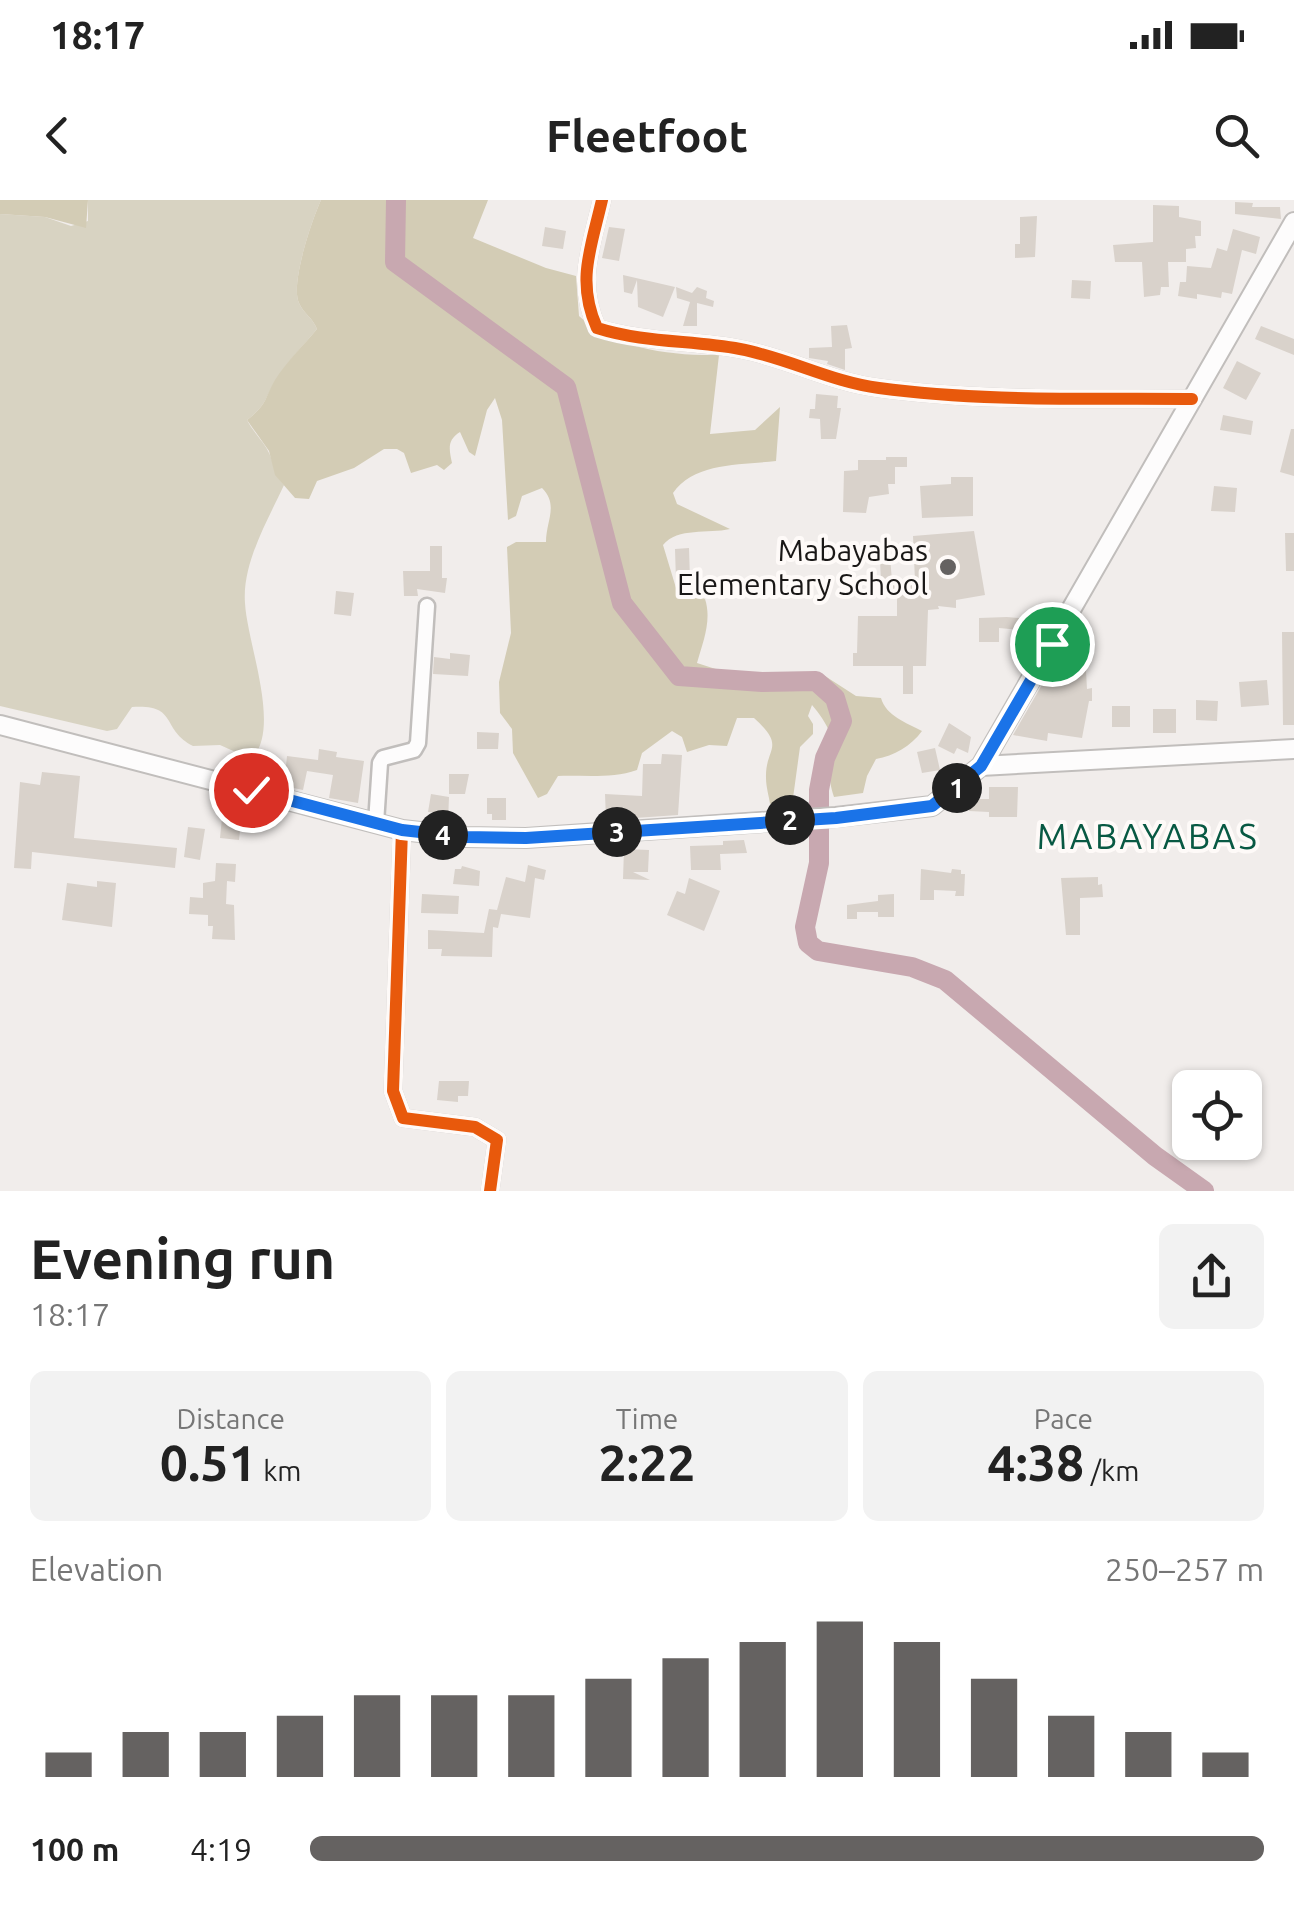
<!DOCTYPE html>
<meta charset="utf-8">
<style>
:root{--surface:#fff;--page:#f2f2f2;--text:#222;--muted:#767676;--accent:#656261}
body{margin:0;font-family:Ubuntu,sans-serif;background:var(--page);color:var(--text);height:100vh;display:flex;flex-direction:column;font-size:38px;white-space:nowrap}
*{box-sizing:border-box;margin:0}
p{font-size:32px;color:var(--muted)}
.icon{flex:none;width:55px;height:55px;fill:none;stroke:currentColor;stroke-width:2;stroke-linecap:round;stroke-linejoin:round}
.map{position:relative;height:991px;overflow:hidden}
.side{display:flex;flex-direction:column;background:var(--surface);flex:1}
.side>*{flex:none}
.fabs{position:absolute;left:1172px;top:870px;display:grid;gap:20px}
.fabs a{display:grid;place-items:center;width:90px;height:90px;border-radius:15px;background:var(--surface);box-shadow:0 2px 8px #0004;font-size:50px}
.pin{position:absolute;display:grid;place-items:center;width:85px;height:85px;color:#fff;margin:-42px;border:5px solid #fff;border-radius:50%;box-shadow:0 2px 10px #0007}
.km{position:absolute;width:50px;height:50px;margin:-25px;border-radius:50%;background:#222;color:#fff;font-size:28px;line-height:50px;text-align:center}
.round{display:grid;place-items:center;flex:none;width:105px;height:105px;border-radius:15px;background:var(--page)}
.head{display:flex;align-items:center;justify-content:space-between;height:170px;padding:0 30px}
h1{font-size:55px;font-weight:700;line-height:75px}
.metrics{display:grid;grid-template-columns:repeat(3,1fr);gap:15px;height:170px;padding:10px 30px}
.metrics div{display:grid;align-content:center;border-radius:15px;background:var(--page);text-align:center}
.metrics b{font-size:50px;font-weight:700}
.metrics small{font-size:28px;font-weight:400}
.metrics p{font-size:28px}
.chart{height:280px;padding:20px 30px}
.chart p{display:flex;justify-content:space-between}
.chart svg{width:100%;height:180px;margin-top:10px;stroke:var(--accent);stroke-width:6}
ul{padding:0 30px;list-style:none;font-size:32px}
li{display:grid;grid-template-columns:160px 120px 1fr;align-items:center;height:75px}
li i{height:25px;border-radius:12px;background:var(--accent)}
.status{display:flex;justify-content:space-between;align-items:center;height:70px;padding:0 50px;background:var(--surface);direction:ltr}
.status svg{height:28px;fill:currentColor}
header{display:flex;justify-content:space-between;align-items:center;height:130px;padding:0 30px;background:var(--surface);font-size:45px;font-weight:700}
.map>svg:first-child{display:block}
</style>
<div class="status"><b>18:17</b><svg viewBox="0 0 49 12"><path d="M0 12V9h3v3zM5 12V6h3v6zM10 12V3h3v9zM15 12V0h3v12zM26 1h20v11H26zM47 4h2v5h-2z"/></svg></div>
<header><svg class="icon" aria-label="back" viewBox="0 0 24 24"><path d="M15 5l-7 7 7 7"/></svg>Fleetfoot<svg class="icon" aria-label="search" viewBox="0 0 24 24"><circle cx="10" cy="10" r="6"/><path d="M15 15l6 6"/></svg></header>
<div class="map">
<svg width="1294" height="991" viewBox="0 0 1294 991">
<rect width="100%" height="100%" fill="#f1edeb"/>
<path fill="#d8d3c2" d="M88,0H321C312,20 290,84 299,103C303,113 313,118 317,129C303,146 288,161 276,180C263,201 269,202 247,220C253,232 265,243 270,255C275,268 275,275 284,285C268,320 242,363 245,403C247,442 280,524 254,556L240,554L220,545L193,546C160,529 179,504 132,507L117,529L107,531L0,506V14L45,17L71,26L88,21Z"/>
<path fill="#d3ccb5" d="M0,0H88L86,28L45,17L0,14Z
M321,0H488L473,38L546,68L576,76L579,116C614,149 672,156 719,155L710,234L755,230L780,207L776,261C741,265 694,262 673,293L677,304L730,329C708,334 678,327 663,345L676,388L705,399C712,420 703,442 697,463L731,474L825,476L856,496L881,498C886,516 907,523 922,531C911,546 894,556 876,559L867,576L863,593L834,597C819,552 850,550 812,505L808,516L813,524V534L800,547L793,598L770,604C769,596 766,587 766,578C765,547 787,548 754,518H737L727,546L709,545L687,552L682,537L672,531L642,553L637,570C611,579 584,575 558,576L547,594L538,598L513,553L512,529L500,513L499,482L511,433L507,347L516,342H546C546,321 559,305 542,288L522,296L516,316L508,320L502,220L495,198L487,210L475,256L469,252L460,232C447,240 449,249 452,263L444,270L437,265L411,273L404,253L397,249H384L354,268L317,281L309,299L295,298L275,275L269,251L247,220C269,202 263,201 275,180C287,161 303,146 317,129C313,118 303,113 299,103C290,84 312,20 321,0Z"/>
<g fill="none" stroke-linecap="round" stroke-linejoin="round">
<path stroke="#c8a8b0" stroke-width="20" d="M396,0L395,62L566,187L622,403L679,476L762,482L816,481L835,498L842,521L825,558L819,590V663L805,727L808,743L818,751L912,767L945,780L1155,956L1204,991"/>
</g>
<path fill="#d9d2cb" d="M1235,2L1253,3L1252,7H1280L1281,19L1235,14Z
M1153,5L1179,6V17L1201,21V36H1195L1196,48L1186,49V62H1168L1169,87H1161L1160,95L1144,97L1142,62H1115L1113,45L1153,42Z
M1037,16L1035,57L1015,58V44H1020V17Z
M545,27L566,31L563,49L542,46Z
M609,27L625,29L619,61L602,58Z
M1233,29L1260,37L1256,54L1242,50L1232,94L1222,92L1221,98L1197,94V99L1178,96L1180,82H1186L1187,66L1211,68L1217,48L1227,51Z
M623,75L675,87L663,117L638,107L637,80L632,94L624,92Z
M1072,80L1091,81L1090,99L1071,98Z
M676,87L692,93L697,87L707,91L706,98L714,101L713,107L697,103V126H683L690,102L677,98Z
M847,125L852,148L845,149V170L827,164L828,161L809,158V148L832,147L831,126Z
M1261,126L1294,139V155L1255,139Z
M1237,161L1261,173L1246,200L1223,188Z
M816,194L838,196L837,208H841L836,239H821L820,219L809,218L810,209H815Z
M1223,215L1253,221L1251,235L1220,230Z
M1291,229H1294V276L1280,272Z
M886,257H907V267H895V284H888L889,294L869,297L866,313L843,312L844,271L858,270V260H886Z
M951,277H973V316L922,318L920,286L951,284Z
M1214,286L1237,288L1235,312L1211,311Z
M974,331L985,395L956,400V408L938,406L939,409L928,410L926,466H913V494H903V466H853V453H857L858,416H897V397H888L887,383L915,381L913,336Z
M1285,333H1294V371H1286Z
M889,344L892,381L881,382L880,360L871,361L870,345Z
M430,346H442V378H447L445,393L417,389L418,396H404L403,371H430Z
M689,348L690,380L676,381L675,349Z
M336,391L354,393L351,416L334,414Z
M1007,417L1043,420L1042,432L999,428V442H979V418Z
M1282,432H1294V525H1283Z
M450,453L470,455L468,476L433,474L434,457L450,459Z
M1059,455L1075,456L1074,471H1086L1087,489L1092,488V501H1089L1082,538L1048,533L1047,541L1013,535L1047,476L1056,477Z
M1267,480L1269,505L1241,507L1239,482Z
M1196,500L1218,501L1217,521L1196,520Z
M1112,506H1130V527H1112Z
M1153,509H1176V533H1153Z
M949,523L971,537L968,553L957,548L954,554L938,546Z
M477,532L499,533L498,549H477Z
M935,548L940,570L922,573L917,552Z
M319,549L337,552L336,557L364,561L358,603L329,598L333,575L307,571L303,590L284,586L287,556L318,560Z
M662,554L682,555L678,615L606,620L605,594L642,596L643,564H661Z
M42,572L80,576L74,638L177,648L175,668L32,652L31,669L14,668L20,582L40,585Z
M449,574H469L465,594H449Z
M989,587H1018L1017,617H989V612L969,611L970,599H989Z
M431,594L449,597L448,621L436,618L437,613L428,612Z
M487,598H506V620H492V614H487Z
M222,618L241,620L239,640L220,638Z
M188,627L205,629L200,660L184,657Z
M744,640L747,653L720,654L721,670H691L690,646L723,645V641Z
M624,649L649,650L648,672H633L650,680L623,679Z
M216,663L236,664L235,682L227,681L226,704L234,705L235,740L212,739L213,726H208V715L189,714L190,697L203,698V683L215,681Z
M528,665L546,670L544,680L535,678L530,718L501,714L498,728L493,727L492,757L441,756L442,749H428V730L484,733L489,709L497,710L506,677L525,682Z
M462,666L480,671L479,686L453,684L455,669H461Z
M921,669L951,673L952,669L961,670V674H965L964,696H955L956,691L934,690V700H920Z
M1098,677V685L1102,684L1103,697L1080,698V735H1066L1061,678Z
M689,678L720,691L704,731L667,715L677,691L685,694Z
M97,681L116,683L112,727L62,720L67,683L97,687Z
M422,694L459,696L458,714L421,713Z
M894,694V717H878V712H857V719H847V705L878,701V695Z
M439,881H469L468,896H458V902L437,900Z"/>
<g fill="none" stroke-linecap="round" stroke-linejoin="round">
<g stroke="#c1bebc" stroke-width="19">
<path id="minor" d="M602,0C591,48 576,81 597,128C644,143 692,140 740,149C788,158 831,182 879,188C982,202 1089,198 1192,199
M376,623L380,563L383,558L414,550L418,543L427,406
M402,630L393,891L403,918L475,927L497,940L490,991"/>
</g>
<g stroke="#c1bebc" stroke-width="22">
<path id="major" d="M0,525L402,630L465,637L526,638L836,617L932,606L981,566L1294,22
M981,566L1294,549"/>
</g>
<use href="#minor" stroke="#fdfcfc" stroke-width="14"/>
<use href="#major" stroke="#fdfcfc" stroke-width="18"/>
<g stroke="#fefaf8" stroke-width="19">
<path id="cycleway" d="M602,0C591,48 576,81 597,128C644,143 692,140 740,149C788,158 831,182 879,188C982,202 1089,198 1192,199
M402,630L393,891L403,918L475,927L497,940L490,991"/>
</g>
<use href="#cycleway" stroke="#e8590c" stroke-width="12"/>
</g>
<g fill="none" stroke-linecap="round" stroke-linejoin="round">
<g stroke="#fff" stroke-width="20">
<path id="route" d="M251,590L402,630L465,637L526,638L836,618L932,606L981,566L1052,444"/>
</g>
<use href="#route" stroke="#1a73e8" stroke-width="12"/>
</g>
<circle fill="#656261" stroke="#fefaf8" stroke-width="4" cx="948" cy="367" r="10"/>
<g text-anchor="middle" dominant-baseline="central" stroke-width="8" stroke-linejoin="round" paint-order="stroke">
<g font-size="30" fill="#191716" stroke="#fefaf8" text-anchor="end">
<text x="928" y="350">Mabayabas<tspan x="928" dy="34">Elementary School</tspan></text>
</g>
<g font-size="35" letter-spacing="2.5" fill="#085943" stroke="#fefaf8">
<text x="1148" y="636">MABAYABAS</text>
</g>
</g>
</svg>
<div class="fabs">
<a><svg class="icon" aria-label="locate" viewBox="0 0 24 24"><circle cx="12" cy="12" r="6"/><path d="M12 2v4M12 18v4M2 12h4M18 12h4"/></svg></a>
</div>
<div class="pin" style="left:1052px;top:444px;background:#1e9e55"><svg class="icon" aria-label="arrive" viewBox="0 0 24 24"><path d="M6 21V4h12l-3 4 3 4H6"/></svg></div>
<div class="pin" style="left:251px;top:590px;background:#d93025"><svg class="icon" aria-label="check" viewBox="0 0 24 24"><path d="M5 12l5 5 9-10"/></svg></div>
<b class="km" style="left:957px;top:588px">1</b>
<b class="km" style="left:790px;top:620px">2</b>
<b class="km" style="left:617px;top:632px">3</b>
<b class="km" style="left:443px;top:635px">4</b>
</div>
<section class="side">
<div class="head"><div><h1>Evening run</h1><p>18:17</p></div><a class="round"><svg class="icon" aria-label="share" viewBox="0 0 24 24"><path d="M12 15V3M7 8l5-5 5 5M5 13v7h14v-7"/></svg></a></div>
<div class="metrics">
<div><p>Distance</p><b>0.51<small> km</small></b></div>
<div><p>Time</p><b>2:22</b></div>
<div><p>Pace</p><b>4:38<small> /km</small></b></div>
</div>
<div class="chart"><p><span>Elevation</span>250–257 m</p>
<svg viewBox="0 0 160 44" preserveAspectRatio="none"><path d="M5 44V38M15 44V33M25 44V33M35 44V29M45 44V24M55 44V24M65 44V24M75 44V20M85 44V15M95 44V11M105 44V6M115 44V11M125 44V20M135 44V29M145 44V33M155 44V38"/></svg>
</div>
<ul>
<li><b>100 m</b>4:19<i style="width:100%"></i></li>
</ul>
</section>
